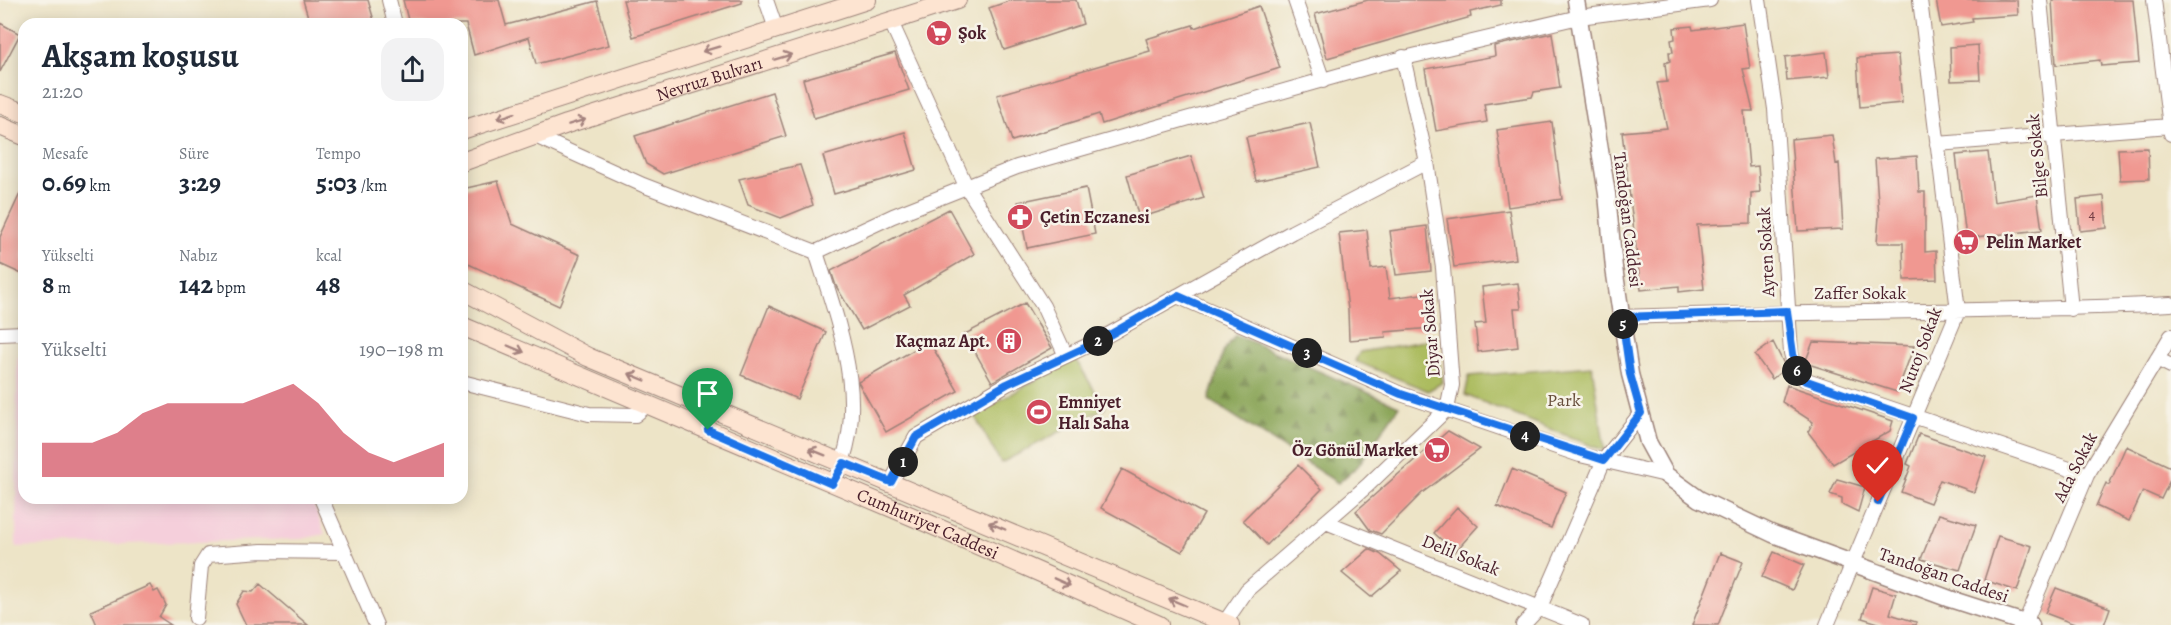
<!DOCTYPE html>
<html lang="tr">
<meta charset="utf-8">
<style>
:root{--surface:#fff;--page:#f2f2f3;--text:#1f2937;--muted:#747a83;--accent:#d1495b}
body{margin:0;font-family:Alegreya,serif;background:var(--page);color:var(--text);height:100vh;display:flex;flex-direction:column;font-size:22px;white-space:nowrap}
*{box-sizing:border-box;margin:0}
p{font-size:20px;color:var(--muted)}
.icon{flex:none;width:33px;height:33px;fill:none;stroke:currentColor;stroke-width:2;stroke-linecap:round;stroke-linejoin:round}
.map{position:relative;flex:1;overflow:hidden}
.sheet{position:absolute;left:18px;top:18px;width:450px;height:486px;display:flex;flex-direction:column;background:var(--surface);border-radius:18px;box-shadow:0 3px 15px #0003}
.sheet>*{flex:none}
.pin{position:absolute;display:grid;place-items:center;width:51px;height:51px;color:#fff;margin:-62px -26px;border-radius:50% 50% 50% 0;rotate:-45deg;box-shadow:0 0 6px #0007}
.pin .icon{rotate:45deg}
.km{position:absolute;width:30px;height:30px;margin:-15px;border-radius:50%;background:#222;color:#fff;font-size:16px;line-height:30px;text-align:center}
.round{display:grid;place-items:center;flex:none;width:63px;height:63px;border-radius:18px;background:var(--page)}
.overview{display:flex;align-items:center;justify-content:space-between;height:102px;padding:0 24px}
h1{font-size:33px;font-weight:600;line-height:45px}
.figures{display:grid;grid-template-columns:repeat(3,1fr);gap:9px;height:102px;padding:6px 24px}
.figures div{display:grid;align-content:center}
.figures b{font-size:26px;font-weight:600}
.figures small{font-size:16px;font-weight:400}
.figures p{font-size:16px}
.chart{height:168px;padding:12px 24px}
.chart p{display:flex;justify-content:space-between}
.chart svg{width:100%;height:108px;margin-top:6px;fill:var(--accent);opacity:.7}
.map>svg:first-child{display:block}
</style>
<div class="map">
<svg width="2171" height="625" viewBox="0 0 2171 625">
<defs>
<pattern id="forest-firs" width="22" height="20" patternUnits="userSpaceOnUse" patternTransform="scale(1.5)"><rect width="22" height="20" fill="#89a456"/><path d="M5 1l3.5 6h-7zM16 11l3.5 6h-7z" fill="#728547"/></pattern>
</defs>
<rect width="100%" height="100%" fill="#f7f3e8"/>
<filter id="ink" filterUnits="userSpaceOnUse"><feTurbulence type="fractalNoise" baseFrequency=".0167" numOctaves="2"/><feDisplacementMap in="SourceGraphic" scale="12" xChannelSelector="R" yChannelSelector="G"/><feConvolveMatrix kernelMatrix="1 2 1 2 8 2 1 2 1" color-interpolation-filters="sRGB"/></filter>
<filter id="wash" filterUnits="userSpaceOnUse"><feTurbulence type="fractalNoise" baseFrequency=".008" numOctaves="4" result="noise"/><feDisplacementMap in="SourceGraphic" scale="24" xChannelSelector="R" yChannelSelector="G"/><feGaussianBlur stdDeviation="1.35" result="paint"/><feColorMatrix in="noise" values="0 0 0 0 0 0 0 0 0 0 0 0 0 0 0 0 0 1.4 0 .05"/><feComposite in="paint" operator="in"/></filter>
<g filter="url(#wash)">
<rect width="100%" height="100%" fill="#ede4c7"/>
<path fill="#f5cfdb" d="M17,357H24V498H311L325,534L302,539L16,547Z"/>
<path fill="url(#forest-firs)" stroke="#6a6240" stroke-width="1.5" d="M1236,335L1399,406L1358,466L1338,483L1209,400L1224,350Z"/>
<path fill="#acbc5f" stroke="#7b6e45" stroke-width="1.5" d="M1435,339L1443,382L1428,391L1355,361L1360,352Z
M1075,358L1105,408L1001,463L974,415Z
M1592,366L1605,451L1465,395L1469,376Z"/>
<g id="blocks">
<path fill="#f09891" d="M303,0H368L375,24H310Z
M403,0H499L506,25L597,1L609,45L536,64L529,37L474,55L466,24H409Z
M623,0H742V3L633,37Z
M1012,0H1076L1083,24L1004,50L989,8Z
M1368,0H1501V5L1470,12L1471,17L1327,58L1315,14Z
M1936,0H2017L2018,15L1972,18L1973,22L1941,27Z
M2052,0H2133L2139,63L2101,66L2100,60L2056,65Z
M1259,6L1280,68L1102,124L1099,114L1012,141L997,95L1150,51L1146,39L1193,25L1194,28Z
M0,23L20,34L0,72Z
M1743,23L1750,68L1743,69L1753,111H1744L1749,167L1758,166L1760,192L1751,193V223L1697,225L1704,289L1679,292V286L1641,290L1622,132L1667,128L1657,83L1667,82L1665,63L1670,61L1669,52H1673L1671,40L1675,39L1674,28L1692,26L1693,30Z
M1552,33L1560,88L1534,92L1532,97L1484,104L1487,122L1436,131L1425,69L1495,56L1494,46Z
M1978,45L1980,80L1951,81L1950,47Z
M1826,52L1829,77L1787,81L1785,57Z
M895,53L909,90L814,118L803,79Z
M1898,55L1902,103L1860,107L1857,58Z
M772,92L786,136L663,174L646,164L635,136Z
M1552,122L1562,199L1508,207L1497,130Z
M1310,123L1320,167L1256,181L1246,137Z
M905,132L916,170L834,194L823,156Z
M1832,135L1836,164L1839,163L1843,229L1798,231L1791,139Z
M2148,148L2149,179L2120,180L2118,149Z
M1988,152L1994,202L2037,195L2042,230L1966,238L1956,155Z
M1191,156L1204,198L1139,218L1127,175Z
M1917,156L1919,192H1925V252L1936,251L1937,279L1904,280L1903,243H1877L1879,216L1875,159Z
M800,165L813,205L781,218L748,205L739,179Z
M498,181L512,224L580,255L559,306L462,261V189Z
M24,185V275L0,264V237Z
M1086,188L1095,234L1027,248L1018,202Z
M2104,196L2107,228L2080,231L2077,199Z
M949,209L974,254L904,295L910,305L862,330L836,286L831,271Z
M1509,210L1516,259L1454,267L1447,219Z
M1427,226L1431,271L1396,275L1390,231Z
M1367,230L1371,269L1386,267L1390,298L1429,293L1432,328L1385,332L1386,337L1349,340L1348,310L1339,233Z
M1518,283L1521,309H1514L1518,347L1478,352L1475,324L1486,323L1482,287Z
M1025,303L1052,348L992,382L965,334Z
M769,306L826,332L797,399L741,375Z
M929,341L958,391L886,432L858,382Z
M1773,342L1786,368L1772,379L1755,355Z
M1813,342L1914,346L1897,392L1805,363Z
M1787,385L1893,421L1890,431L1833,464L1808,432L1813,422L1782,402Z
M1448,431L1480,449L1422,493L1381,534L1370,530L1356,511Z
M1919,434L1986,457L1974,492L1940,480L1930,503L1901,492L1911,466L1907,464Z
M2126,446L2171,467V478L2161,499L2143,491L2129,521L2096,506L2106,483L2109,485Z
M1298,465L1322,489L1267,545L1243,520Z
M1122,469L1204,514L1182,552L1101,508Z
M1512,469L1566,492L1551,528L1497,506Z
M1837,479L1865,487L1858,512L1842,504V498L1830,494Z
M1457,507L1478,526L1455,552L1434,533Z
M1939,514L1976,525L1960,570L1921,559Z
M1998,536L2032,546L2017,591L1984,580Z
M1369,549L1380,554L1401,571L1371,597L1342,573Z
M1774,552L1804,565L1792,590L1762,577Z
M1720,553L1743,562L1718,625H1692Z
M260,584L308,625H246L236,604L244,591L253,592Z
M150,585L154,592L158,590L166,605L159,617L171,625H97L91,611Z
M1872,587L1896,594L1890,614L1916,622V625H1885L1862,618Z
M2056,588L2110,608L2104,625H2077L2045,613Z"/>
</g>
</g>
<g filter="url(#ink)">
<use href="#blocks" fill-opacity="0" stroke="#9c8279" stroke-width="1.5"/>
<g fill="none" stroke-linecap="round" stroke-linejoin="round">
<g stroke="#9c8279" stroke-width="16">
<path id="minor" d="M389,0L395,24
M766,0L776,29
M1295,0L1323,81
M1759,0L1775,109L1791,353L1795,368L1804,379L2087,475
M2040,0L2071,309
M2154,0L2171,134
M891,22L966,186L1043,306L1066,356
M535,136L643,185L816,252L893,216L1017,167L1379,64L1579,17L1710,0
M1937,144L2170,126
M816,252C839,325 873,412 832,484
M1177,296L1401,394L1580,455L1666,475
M1622,317C1805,311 1988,313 2171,304
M0,334L24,333
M2157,359L2171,366
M462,382L589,414L635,415L647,405
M891,482L916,437L1007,384L1097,341L1292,232L1427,162
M321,498L376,625
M1326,522L1582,625
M196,618L201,566L208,555L262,551L344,552
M1225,622L1247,590L1368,485L1447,409L1452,385L1443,268L1427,162L1403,57
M2025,623L2087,475L2171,336
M1523,625L1540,607L1604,460L1641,413
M1827,625L1958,311L1920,0"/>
</g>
<g stroke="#9c8279" stroke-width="19">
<path id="tertiary" d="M1576,0L1607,194L1614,268L1630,374L1648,442L1666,475L1699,499L1773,534L1950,599L2031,625"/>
</g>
<g stroke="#9c8279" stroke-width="20">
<g id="secondary">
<path d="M0,104L24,113"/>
<path d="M0,126L24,136"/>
<path d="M462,130L867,0"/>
<path id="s1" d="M462,162L567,124L957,0"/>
<path d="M462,290L588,357L1230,625"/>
<path id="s2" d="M462,326L918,519L1159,625"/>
</g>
</g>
<use href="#minor" stroke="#fff" stroke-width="14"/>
<use href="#tertiary" stroke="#fff" stroke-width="16"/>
<use href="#secondary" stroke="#fde4d1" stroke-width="18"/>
</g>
<defs><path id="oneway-shaft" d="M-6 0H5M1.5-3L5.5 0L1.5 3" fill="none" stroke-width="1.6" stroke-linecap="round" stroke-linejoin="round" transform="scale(1.5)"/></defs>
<g stroke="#a4827e">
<use href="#oneway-shaft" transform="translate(711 49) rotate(163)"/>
<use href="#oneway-shaft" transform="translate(783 57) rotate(-17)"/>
<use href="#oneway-shaft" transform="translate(506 116) rotate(162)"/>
<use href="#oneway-shaft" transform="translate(577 122) rotate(-17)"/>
<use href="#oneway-shaft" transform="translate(516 349) rotate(23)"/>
<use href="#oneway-shaft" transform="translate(637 377) rotate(-157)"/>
<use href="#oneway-shaft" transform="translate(817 452) rotate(-158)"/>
<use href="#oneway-shaft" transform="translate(997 526) rotate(-157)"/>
<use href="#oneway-shaft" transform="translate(1062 582) rotate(24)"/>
<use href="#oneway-shaft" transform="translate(1177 602) rotate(-157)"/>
</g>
</g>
<g fill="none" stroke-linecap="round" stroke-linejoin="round" filter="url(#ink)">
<g stroke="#fff" stroke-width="12">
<path id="route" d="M708,430L832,484L844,463L891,482L916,437L1007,384L1097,342L1178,296L1401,394L1604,460L1641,413L1630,374L1622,317L1787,311L1795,368L1804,380L1913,418L1878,502"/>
</g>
<use href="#route" stroke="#1a73e8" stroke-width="8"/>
</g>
<defs>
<g id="supermarket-disc" transform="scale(1.35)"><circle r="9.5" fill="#d1495b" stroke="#f7f3e8"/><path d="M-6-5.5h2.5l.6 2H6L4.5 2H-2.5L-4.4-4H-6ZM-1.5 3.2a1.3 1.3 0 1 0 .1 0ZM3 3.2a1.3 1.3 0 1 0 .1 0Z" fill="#fff"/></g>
<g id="pharmacy-disc" transform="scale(1.35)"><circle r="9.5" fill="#d1495b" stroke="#f7f3e8"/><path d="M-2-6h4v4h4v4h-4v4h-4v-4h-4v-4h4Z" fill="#fff"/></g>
<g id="building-disc" transform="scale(1.35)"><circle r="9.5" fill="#d1495b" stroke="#f7f3e8"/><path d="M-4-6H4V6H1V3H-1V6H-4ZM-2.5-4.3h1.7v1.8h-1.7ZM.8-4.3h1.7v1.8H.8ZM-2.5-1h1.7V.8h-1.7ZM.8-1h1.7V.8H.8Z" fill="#fff"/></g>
<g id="stadium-disc" transform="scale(1.35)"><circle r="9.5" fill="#d1495b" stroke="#f7f3e8"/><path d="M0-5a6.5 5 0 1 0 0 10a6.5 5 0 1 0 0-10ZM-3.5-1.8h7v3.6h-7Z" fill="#fff"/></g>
</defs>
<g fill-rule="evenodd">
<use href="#supermarket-disc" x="939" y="33"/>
<use href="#pharmacy-disc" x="1020" y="217"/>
<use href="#supermarket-disc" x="1966" y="242"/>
<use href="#building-disc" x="1009" y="341"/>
<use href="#stadium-disc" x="1039" y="412"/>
<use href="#supermarket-disc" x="1437" y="450"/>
</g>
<g text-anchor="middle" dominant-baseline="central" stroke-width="5" stroke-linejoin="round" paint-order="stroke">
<g font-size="15" fill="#743d44">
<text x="2092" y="214">4</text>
</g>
<g font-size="18" font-weight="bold" fill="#4a1f2b" stroke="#f7f3e8" text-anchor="start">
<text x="958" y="33">Şok</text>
<text x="1040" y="217">Çetin Eczanesi</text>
<text x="1986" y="242">Pelin Market</text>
<text x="990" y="341" text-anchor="end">Kaçmaz Apt.</text>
<text x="1058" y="402">Emniyet<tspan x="1058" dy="21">Halı Saha</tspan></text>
<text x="1418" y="450" text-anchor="end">Öz Gönül Market</text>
</g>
<g font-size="18" fill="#4a1f2b" stroke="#f7f3e8">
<text stroke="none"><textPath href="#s1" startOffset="261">Nevruz Bulvarı</textPath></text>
<text transform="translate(2037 156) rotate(-96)">Bilge Sokak</text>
<text transform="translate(1628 220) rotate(83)">Tandoğan Caddesi</text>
<text transform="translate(1766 252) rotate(-93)">Ayten Sokak</text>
<text x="1860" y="293">Zaffer Sokak</text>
<text transform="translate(1430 333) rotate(-95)">Diyar Sokak</text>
<text transform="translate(1920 350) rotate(-69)">Nuroj Sokak</text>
<text transform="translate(2075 467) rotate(-63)">Ada Sokak</text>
<text stroke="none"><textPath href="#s2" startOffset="506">Cumhuriyet Caddesi</textPath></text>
<text transform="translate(1461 555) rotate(22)">Delil Sokak</text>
<text transform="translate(1944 575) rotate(19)">Tandoğan Caddesi</text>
</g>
<g font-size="18" fill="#674e3b" stroke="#f7f3e8">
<text x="1564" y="400">Park</text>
</g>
</g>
</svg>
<div class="pin" style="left:708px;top:430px;background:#1e9e55"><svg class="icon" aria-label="arrive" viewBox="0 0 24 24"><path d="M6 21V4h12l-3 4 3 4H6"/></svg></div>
<div class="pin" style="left:1878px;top:502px;background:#d93025"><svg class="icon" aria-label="check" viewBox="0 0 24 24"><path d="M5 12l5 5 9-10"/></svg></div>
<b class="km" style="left:903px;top:462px">1</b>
<b class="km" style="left:1098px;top:341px">2</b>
<b class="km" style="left:1307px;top:353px">3</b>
<b class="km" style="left:1525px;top:436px">4</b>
<b class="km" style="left:1623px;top:324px">5</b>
<b class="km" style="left:1797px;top:371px">6</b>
<section class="sheet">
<div class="overview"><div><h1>Akşam koşusu</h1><p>21:20</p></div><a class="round"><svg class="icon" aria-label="share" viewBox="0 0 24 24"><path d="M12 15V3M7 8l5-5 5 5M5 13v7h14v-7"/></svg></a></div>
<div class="figures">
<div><p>Mesafe</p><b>0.69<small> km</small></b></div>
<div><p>Süre</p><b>3:29</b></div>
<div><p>Tempo</p><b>5:03<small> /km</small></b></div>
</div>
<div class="figures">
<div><p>Yükselti</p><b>8<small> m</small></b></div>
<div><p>Nabız</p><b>142<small> bpm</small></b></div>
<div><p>kcal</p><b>48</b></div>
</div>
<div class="chart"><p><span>Yükselti</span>190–198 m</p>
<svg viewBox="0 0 160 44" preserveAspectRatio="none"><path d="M0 44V30L10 30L20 30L30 26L40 18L50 14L60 14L70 14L80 14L90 10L100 6L110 14L120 26L130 34L140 38L150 34L160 30V44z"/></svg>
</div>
</section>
</div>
